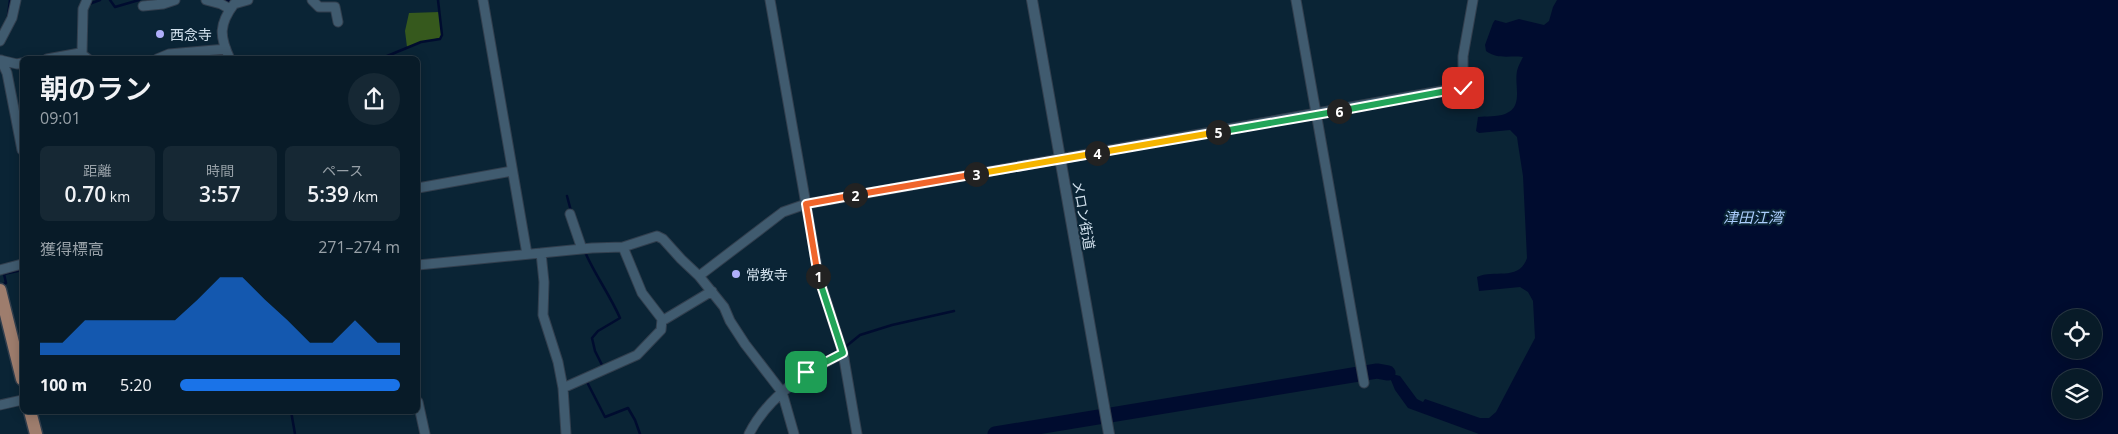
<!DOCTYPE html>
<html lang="ja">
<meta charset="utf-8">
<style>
:root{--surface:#081b28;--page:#162834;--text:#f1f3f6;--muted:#98a1a8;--line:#293945;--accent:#1a73e8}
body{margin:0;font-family:"Open Sans","Noto Sans JP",sans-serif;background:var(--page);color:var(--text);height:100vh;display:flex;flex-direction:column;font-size:19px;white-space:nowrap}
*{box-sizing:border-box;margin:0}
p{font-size:16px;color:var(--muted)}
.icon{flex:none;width:28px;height:28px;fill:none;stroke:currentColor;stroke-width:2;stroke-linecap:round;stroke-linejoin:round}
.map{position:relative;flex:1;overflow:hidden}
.panel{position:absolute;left:20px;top:56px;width:400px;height:358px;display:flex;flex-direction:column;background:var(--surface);border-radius:8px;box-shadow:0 2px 12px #0003,0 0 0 1px var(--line)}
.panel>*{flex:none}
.fabs{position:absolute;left:2052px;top:309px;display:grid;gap:10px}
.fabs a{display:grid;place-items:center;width:50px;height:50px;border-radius:50%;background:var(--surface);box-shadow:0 2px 12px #0003,0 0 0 1px var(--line);font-size:25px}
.pin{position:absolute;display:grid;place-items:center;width:42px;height:42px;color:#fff;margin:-21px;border-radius:10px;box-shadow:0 2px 8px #0006}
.km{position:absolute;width:25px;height:25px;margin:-12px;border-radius:50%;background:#222;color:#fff;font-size:14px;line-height:25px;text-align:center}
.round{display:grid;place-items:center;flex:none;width:52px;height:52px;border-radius:26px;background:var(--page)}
.headline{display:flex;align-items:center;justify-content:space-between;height:85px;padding:0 20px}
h1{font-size:28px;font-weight:600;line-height:38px}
.stats{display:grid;grid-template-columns:repeat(3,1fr);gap:8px;height:85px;padding:5px 20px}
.stats div{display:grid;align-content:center;border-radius:8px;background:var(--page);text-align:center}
.stats b{font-size:21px;font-weight:600}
.stats small{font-size:14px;font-weight:400}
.stats p{font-size:14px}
.chart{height:140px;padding:10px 20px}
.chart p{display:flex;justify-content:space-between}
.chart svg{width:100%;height:90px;margin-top:5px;fill:var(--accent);opacity:.7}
ul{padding:0 20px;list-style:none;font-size:16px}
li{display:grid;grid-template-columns:80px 60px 1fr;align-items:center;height:38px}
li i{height:12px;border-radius:6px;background:var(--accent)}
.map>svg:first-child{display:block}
</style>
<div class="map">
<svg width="2118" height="434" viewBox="0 0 2118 434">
<rect width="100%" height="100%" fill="#0a2435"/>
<path fill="#36591d" d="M440,12L442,35L440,38L421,42L407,47L405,31L409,13Z"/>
<path fill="#000c2f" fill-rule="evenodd" d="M1557,0H2118V434H1479L1408,408L1395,390L1388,373L1400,376L1417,399L1423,402L1425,399L1480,418H1489L1496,412L1535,338L1533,301L1528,292L1520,287L1479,291L1477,277C1495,269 1519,282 1527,258L1523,176L1518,144L1517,137L1510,130L1479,133L1476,131L1478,117C1486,116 1497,117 1505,114C1524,107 1514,86 1517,71C1518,66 1521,61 1523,57C1510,55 1499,60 1486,51L1485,45L1493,23L1495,20L1506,23L1519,19L1544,25L1549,21L1553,7ZM2061,318H2094V350H2061ZM2061,378H2094V410H2061Z"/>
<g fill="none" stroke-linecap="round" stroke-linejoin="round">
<path stroke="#000c2f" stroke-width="2.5" d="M110,0L115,7L139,0
M222,1L234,0
M89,4L100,0
M8,16L10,0
M380,59L421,42L440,39L442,35L438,0
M567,196L571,211
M585,252C595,275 610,295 620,318L598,331L592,338L595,351L603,367
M1,285L6,283L4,274L22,270
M844,348L860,335L892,325L954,311
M792,379L809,367L830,355
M587,382L605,417L628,408L635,420L640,434
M291,411L295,434"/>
<path stroke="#000c2f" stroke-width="15" d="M995,434L1377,371L1388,373"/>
<g stroke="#323f4e" stroke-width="11">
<path id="minor" d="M206,0L221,4L230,9
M312,0L319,7H335L338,22
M483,0L527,254
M770,0L819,278L843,353L857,434
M1296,0L1364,383
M143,6L163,4L175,0
M0,41L12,18L16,0
M82,53L83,9L87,0
M47,59L80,53L88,59
M157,59L169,54L226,49
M230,59C219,36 219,24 234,4L248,0
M0,60L17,64L22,63
M1,60L7,73L22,150
M418,188L512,171
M570,214L582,249
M541,253L544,282L543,315L558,362L563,388L566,434
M418,265L592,248L623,247L657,236L663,239L681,259L699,276L724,307L730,321L745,344L782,392L794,434
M0,270L22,264
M699,276L783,212L806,204L1463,87V56L1473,0
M662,321L712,291
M563,388L637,355L661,330L662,319L642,293L623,247
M418,402L425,434
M0,405L22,400
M749,434C769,395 805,373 843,353"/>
</g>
<g stroke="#323f4e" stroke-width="12">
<path id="tertiary" d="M1032,0L1109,434"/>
</g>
<g stroke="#323f4e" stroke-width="15">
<path id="primary" d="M0,290L22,379
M30,411L36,434"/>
</g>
<use href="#minor" stroke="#405b6f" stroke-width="9"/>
<use href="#tertiary" stroke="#405b6f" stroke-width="10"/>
<use href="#primary" stroke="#9e7d6d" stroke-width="12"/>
</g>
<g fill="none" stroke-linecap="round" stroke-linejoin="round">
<g stroke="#fff" stroke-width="10">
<path id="split-1" d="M806,372L843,353L818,276"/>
</g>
<g stroke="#fff" stroke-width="10">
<path id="split-2" d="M818,276L806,204L855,195"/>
</g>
<g stroke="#fff" stroke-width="10">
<path id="split-3" d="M855,195L976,174"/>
</g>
<g stroke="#fff" stroke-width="10">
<path id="split-4" d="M976,174L1097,153"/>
</g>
<g stroke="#fff" stroke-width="10">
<path id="split-5" d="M1097,153L1218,132"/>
</g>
<g stroke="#fff" stroke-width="10">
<path id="split-6" d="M1218,132L1339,111"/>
</g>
<g stroke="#fff" stroke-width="10">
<path id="split-7" d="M1339,111L1463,88"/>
</g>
<use href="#split-1" stroke="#22a559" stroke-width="6"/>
<use href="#split-2" stroke="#f0652b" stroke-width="6"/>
<use href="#split-3" stroke="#f0652b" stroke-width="6"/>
<use href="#split-4" stroke="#f5b400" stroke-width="6"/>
<use href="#split-5" stroke="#f5b400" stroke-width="6"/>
<use href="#split-6" stroke="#22a559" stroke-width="6"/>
<use href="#split-7" stroke="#22a559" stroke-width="6"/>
</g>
<g fill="#afaefa" stroke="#0a2435" stroke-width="2">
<circle cx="160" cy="34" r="5"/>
<circle cx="736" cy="274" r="5"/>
</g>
<g text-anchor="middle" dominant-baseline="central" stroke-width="4" stroke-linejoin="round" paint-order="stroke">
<g font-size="14" fill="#d2e1ed" stroke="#0a2435" text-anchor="start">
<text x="170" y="34">西念寺</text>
<text x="746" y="274">常教寺</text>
</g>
<g font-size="14" fill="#d2e1ed" stroke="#0a2435">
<text transform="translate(1084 215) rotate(80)">メロン街道</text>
</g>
<g font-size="15" font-style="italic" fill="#abcdfc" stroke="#0a2435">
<text x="1753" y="217">津田江湾</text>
</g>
</g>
</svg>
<div class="fabs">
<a><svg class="icon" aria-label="locate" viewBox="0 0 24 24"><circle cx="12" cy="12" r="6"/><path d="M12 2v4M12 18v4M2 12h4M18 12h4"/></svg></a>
<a><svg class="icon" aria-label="layers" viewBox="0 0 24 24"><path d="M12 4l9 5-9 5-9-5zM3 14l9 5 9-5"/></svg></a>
</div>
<div class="pin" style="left:806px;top:372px;background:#1e9e55"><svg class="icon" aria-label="arrive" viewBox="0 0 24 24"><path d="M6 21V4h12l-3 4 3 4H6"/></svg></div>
<div class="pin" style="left:1463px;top:88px;background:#d93025"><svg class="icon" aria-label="check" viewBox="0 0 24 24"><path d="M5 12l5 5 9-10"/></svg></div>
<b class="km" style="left:818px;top:276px">1</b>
<b class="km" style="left:855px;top:195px">2</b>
<b class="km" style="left:976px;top:174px">3</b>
<b class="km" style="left:1097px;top:153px">4</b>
<b class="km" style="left:1218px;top:132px">5</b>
<b class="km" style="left:1339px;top:111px">6</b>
<section class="panel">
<div class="headline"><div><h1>朝のラン</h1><p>09:01</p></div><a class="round"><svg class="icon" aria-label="share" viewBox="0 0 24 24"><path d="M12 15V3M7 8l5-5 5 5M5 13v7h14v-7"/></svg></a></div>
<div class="stats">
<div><p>距離</p><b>0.70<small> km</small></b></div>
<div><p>時間</p><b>3:57</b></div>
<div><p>ペース</p><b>5:39<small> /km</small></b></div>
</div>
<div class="chart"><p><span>獲得標高</span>271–274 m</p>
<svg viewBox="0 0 160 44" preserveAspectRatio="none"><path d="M0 44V38L10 38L20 27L30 27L40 27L50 27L60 27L70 17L80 6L90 6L100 17L110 27L120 38L130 38L140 27L150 38L160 38V44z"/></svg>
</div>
<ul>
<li><b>100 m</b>5:20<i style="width:100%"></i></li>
</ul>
</section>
</div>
